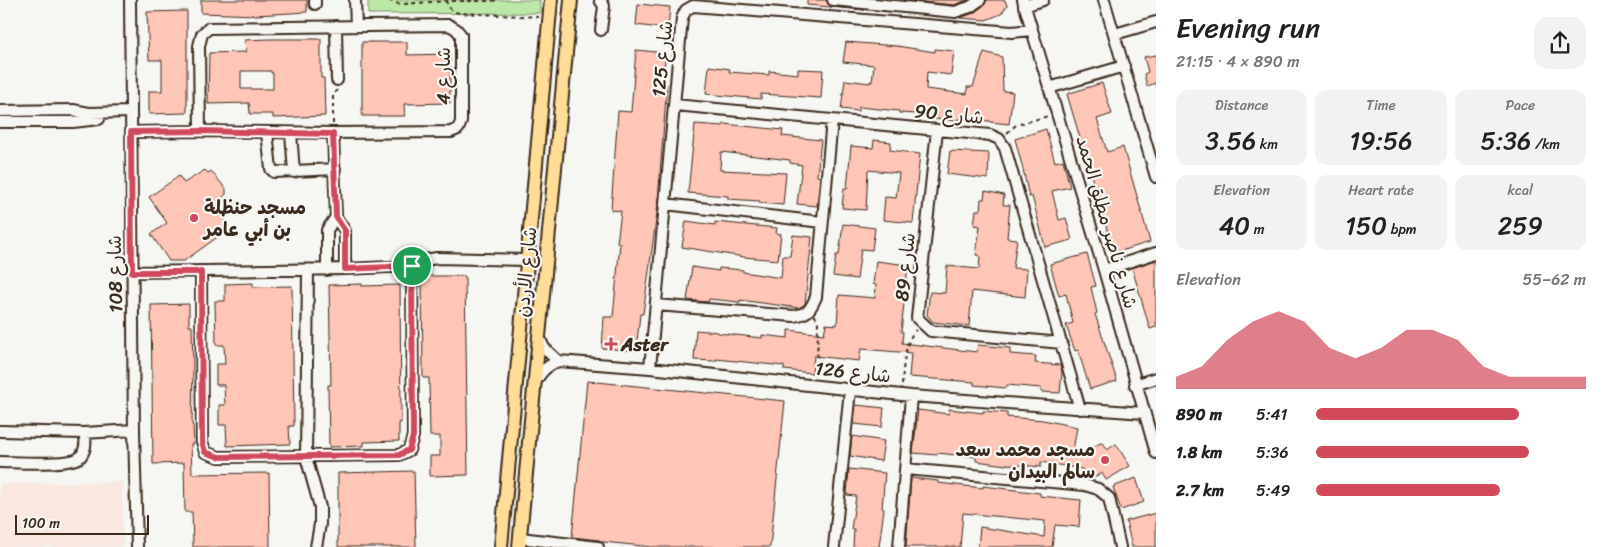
<!DOCTYPE html>
<meta charset="utf-8">
<style>
:root{--surface:#fff;--page:#f2f2f2;--text:#222;--muted:#767676;--accent:#d1495b}
body{margin:0;font-family:Sriracha,"Playpen Sans Arabic",sans-serif;background:var(--page);color:var(--text);height:100vh;display:flex;flex-direction:column;font-size:19px;white-space:nowrap}
*{box-sizing:border-box;margin:0}
p{font-size:16px;color:var(--muted)}
.icon{flex:none;width:28px;height:28px;fill:none;stroke:currentColor;stroke-width:2;stroke-linecap:round;stroke-linejoin:round}
.map{position:relative;flex:1;overflow:hidden}
.panel{display:flex;flex-direction:column;background:var(--surface);width:450px}
.panel>*{flex:none}
.scale{position:absolute;left:15px;bottom:12px;width:134px;box-sizing:border-box;padding-left:5px;border:2px solid #3b2a1e;border-top:0;font-size:14px;line-height:18px;white-space:nowrap;color:#3b2a1e;-webkit-text-stroke:4px #f6f6f2;paint-order:stroke}
.pin{position:absolute;display:grid;place-items:center;width:42px;height:42px;color:#fff;margin:-21px;border:2px solid #fff;border-radius:50%;box-shadow:0 1px 5px #0007}
.round{display:grid;place-items:center;flex:none;width:52px;height:52px;border-radius:15px;background:var(--page)}
.overview{display:flex;align-items:center;justify-content:space-between;height:85px;padding:0 20px}
h1{font-size:28px;font-weight:600;line-height:38px}
.stats{display:grid;grid-template-columns:repeat(3,1fr);gap:8px;height:85px;padding:5px 20px}
.stats div{display:grid;align-content:center;border-radius:12px;background:var(--page);text-align:center}
.stats b{font-size:25px;font-weight:600}
.stats small{font-size:14px;font-weight:400}
.stats p{font-size:14px}
.chart{height:140px;padding:10px 20px}
.chart p{display:flex;justify-content:space-between}
.chart svg{width:100%;height:90px;margin-top:5px;fill:var(--accent);opacity:.7}
ul{padding:0 20px;list-style:none;font-size:16px}
li{display:grid;grid-template-columns:80px 60px 1fr;align-items:center;height:38px}
li i{height:12px;border-radius:6px;background:var(--accent)}
main{display:flex;flex:1;min-height:0}
.map>svg:first-child{display:block}
</style>
<main>
<div class="map">
<svg width="1156" height="547" viewBox="0 0 1156 547">
<rect width="100%" height="100%" fill="#f6f6f2"/>
<filter id="ink" filterUnits="userSpaceOnUse"><feTurbulence type="fractalNoise" baseFrequency=".02" numOctaves="2"/><feDisplacementMap in="SourceGraphic" scale="10" xChannelSelector="R" yChannelSelector="G"/><feConvolveMatrix kernelMatrix="1 2 1 2 8 2 1 2 1" color-interpolation-filters="sRGB"/></filter>
<g filter="url(#ink)">
<path fill="#f9e7e0" d="M122,482L123,547H0V484Z"/>
<path fill="#bbe8a6" stroke="#7b8962" d="M368,0H540V13L368,14Z"/>
<path fill="#ffc5b7" stroke="#3b2a1e" fill-rule="evenodd" d="M201,0H307V12L256,15L201,13Z
M807,0H826L829,5L832,7L865,10L807,5Z
M903,0H968L954,5Z
M987,0H1005L1007,6L1001,14L986,20L960,18L974,13L984,5Z
M638,4L670,7L668,29L636,25Z
M187,11V113L149,114V91H162V60H149L147,12Z
M270,39H321V78H324L325,116L273,118V114H250L249,103L208,104L209,53L246,52L245,40ZM241,71H271V73H273V89H241Z
M362,42H407V55L450,54V103L404,104L405,116H362Z
M846,42L897,46L935,52V49L954,51L951,75L927,72L926,89L967,94V87H973L984,52L1002,57L1003,91L1013,92L1009,124L990,122V121L958,119V121L934,119V115L899,113V111L859,107V111L841,109L845,80L870,83V81L872,82L874,65L843,62Z
M636,50L666,53L662,83L667,84L657,213L643,314H640L636,351L602,348L604,317H613L620,243H617L621,211L611,210L618,111L631,112Z
M1156,55V83L1147,86L1144,74L1148,72L1144,57Z
M709,66L730,69L729,72L769,75V71L798,74V69L823,70L821,98L761,94V99L706,94Z
M1102,83L1112,114L1097,119L1107,152L1123,147L1150,242L1114,253L1067,94Z
M695,124L723,126L724,124L783,130L782,136L821,140L817,176L820,177L817,206L797,204L802,165L790,163V160L756,156L721,152L720,170L786,173L783,205L759,203L760,201L728,199V196L688,193Z
M1046,129L1055,162L1063,160L1070,187L1052,191L1059,220L1066,218L1072,240L1045,247L1032,196L1029,197L1023,169L1015,139Z
M874,140L891,142L890,150L920,154L913,223L883,220L885,197L896,198L899,173L868,170L866,210L842,208L844,188H847L851,146L873,148Z
M950,151L989,153L988,179L947,174Z
M205,170L208,173L211,171L226,189V194L218,202L225,213L226,231L184,261H169L151,234L167,223L149,197L179,176L184,183Z
M985,191L1004,195L1003,205H1010L1007,238L1017,239L1013,268L1027,269L1025,297L972,291L969,326L933,322L927,315L930,292L945,293L947,266L979,269L980,256L976,255L980,226L974,225L976,210H980L981,199H984Z
M686,221L715,225V222L777,228L776,233L781,234L778,260L744,257L682,247Z
M843,224L875,228L872,250L861,249L857,279L833,276L836,255H839Z
M793,235L812,237L805,304L799,308L740,300V302L709,299L708,302L687,300L692,267L719,271V268L743,270V272L781,278L783,256H790Z
M1087,254L1096,286L1091,287L1097,313L1095,314L1117,381L1090,389L1078,350L1075,351L1066,325L1073,323L1066,294L1059,296L1050,264Z
M1156,260V327L1150,329L1132,268Z
M876,261L908,265L901,332H903L902,343L977,352L978,345L1010,348V354L1036,356L1035,363L1060,365L1062,372L1060,393L1041,392V388L1007,385L1006,388L974,385V382L909,377L911,353L861,349L859,361L814,356L812,373L784,370V366L716,359V361L694,360L696,330L718,332V333L762,338V335L788,338V330L824,334L826,324L837,325L839,295L875,298L876,285L873,284Z
M422,276H465L468,475L430,476V456H440V436H430L429,378H423Z
M253,283V287L292,286L294,426H289L290,444L227,446L226,425H219V405H225L224,385H216V364H225L224,345H216L215,301H225V284Z
M362,284V286L400,285L401,423H399V441L364,442V446L329,447L328,385H331L329,285Z
M189,304V326H192L193,366L192,425H193L194,444H191L192,474L269,473L270,547H193L192,512H185L184,463L153,464L151,305Z
M587,381L785,401L770,547H653L603,542L599,540L572,537Z
M856,405L884,408L882,427L854,424Z
M949,409L983,413V411L1007,413V417L1043,420L1077,427L1073,451L1084,453L1100,443L1104,444L1107,450L1116,444L1130,466L1106,480L1102,473L1092,479H1089L1087,478L1082,469L1041,462V467L1006,464V465L976,461V457L937,453V455L913,453L918,410L949,414Z
M852,436L884,441L881,461L850,456Z
M849,469L885,473L882,508L884,509L879,547H853L854,529H851L856,496L847,495Z
M414,471L416,547H338V473Z
M911,478L938,481V483L983,488V486L1040,493V496L1081,500L1079,527L1055,525L1052,547H978L980,527L1044,537L1045,521L963,513L960,547H906Z
M1136,478L1144,502L1121,510L1113,487Z
M1156,513V547H1132L1126,521Z"/>
<g fill="none" stroke-linecap="round" stroke-linejoin="round">
<g stroke="#3b2a1e" stroke-width="14">
<path id="minor" d="M130,0L134,430L137,547
M315,0V4
M355,0L356,26
M600,0L604,6L601,30
M833,0L955,12L970,7L980,0
M1023,0L1104,270L1156,453
M1104,0L1156,177
M1024,6L1043,0
M336,26L337,80
M1115,34L1156,22
M1049,88L1124,66
M675,105L990,135L999,139L1005,148L1080,409
M0,111L73,110L89,113L131,112
M0,122H73L99,119
M937,130L917,318L931,331L1062,343
M131,132L200,131L333,133L451,132L458,129L461,122V35L456,29L449,25L209,28L202,34L199,46L200,131
M267,132L271,169L274,172L335,169
M291,133L294,172
M333,133L336,217L345,231V269
M665,204L822,222
M327,270V230L336,217
M1104,270L1156,253
M308,271L306,457L320,507V524L316,547
M132,272L345,269L412,266L425,260L437,258L528,260
M201,272L202,441L205,452L219,457L399,455L409,450L413,436L412,266
M656,305L794,316C809,313 810,310 816,297L832,120
M539,337L544,348L558,361
M650,368L682,18L686,10L693,6L1012,32L1031,30
M535,383C541,371 547,366 558,361L650,368L911,396L1144,413
M1135,385L1156,378
M0,431L84,433L134,430
M0,462C14,462 74,466 81,456C86,449 86,440 84,433
M905,469L1085,485L1098,489L1109,498L1120,547
M520,538L598,547
M834,547L850,390
M899,547L911,396"/>
</g>
<g stroke="#3b2a1e" stroke-width="16">
<path id="major" d="M501,547L551,0
M519,547L571,0"/>
</g>
<path stroke="#3b2a1e" stroke-width="2" stroke-dasharray="4 4" stroke-linecap="butt" d="M389,0L394,3L403,4L446,1H492L497,0
M446,0C448,8 451,11 459,13L539,17
M333,124V95L337,90
M1007,133L1016,125L1048,116
M814,315L818,320L817,376
M902,385C903,370 904,341 916,330"/>
<use href="#minor" stroke="#f6f6f2" stroke-width="10"/>
<use href="#major" stroke="#ffdd96" stroke-width="12"/>
</g>
</g>
<g fill="none" stroke-linecap="round" stroke-linejoin="round" filter="url(#ink)">
<g stroke="#fff" stroke-width="10">
<path id="route" d="M200,131L333,134L336,217L345,231V269L412,266L413,436L409,450L399,455L219,457L205,452L202,441L201,272H132L131,132Z"/>
</g>
<use href="#route" stroke="#d1495b" stroke-width="6"/>
</g>
<g fill="#d1495b" stroke="#f6f6f2" stroke-width="2">
<circle cx="194" cy="218" r="5"/>
<path d="M608.5 336.5h5v5h5v5h-5v5h-5v-5h-5v-5h5z"/>
<circle cx="1105" cy="460" r="5"/>
</g>
<g text-anchor="middle" dominant-baseline="central" stroke-width="4.5" stroke-linejoin="round" paint-order="stroke">
<g font-size="19" fill="#3b2a1e" stroke="#f6f6f2">
<text transform="translate(662 59) rotate(-84)">شارع 125</text>
<text transform="translate(443 76) rotate(-90)">شارع 4</text>
<text transform="translate(949 114) rotate(6)">شارع 90</text>
<text transform="translate(1107 222) rotate(74)">شارع ناصر مطلق الحمد</text>
<text transform="translate(905 267) rotate(-84)">شارع 89</text>
<text transform="translate(526 272) rotate(-85)">شارع الأردن</text>
<text transform="translate(115 274) rotate(-91)">شارع 108</text>
<text transform="translate(853 372) rotate(6)">شارع 126</text>
</g>
<g font-size="19" font-weight="bold" fill="#3b2a1e" stroke="#f6f6f2" text-anchor="start">
<text x="204" y="207">مسجد حنظلة<tspan x="204" dy="22">بن أبي عامر</tspan></text>
<text x="621" y="344">Aster</text>
<text x="1095" y="449" text-anchor="end">مسجد محمد سعد<tspan x="1095" dy="22">سالم البيدان</tspan></text>
</g>
</g>
</svg>
<div class="scale">100 m</div>
<div class="pin" style="left:412px;top:266px;background:#1e9e55"><svg class="icon" aria-label="arrive" viewBox="0 0 24 24"><path d="M6 21V4h12l-3 4 3 4H6"/></svg></div>
</div>
<section class="panel">
<div class="overview"><div><h1>Evening run</h1><p>21:15 · 4 × 890 m</p></div><a class="round"><svg class="icon" aria-label="share" viewBox="0 0 24 24"><path d="M12 15V3M7 8l5-5 5 5M5 13v7h14v-7"/></svg></a></div>
<div class="stats">
<div><p>Distance</p><b>3.56<small> km</small></b></div>
<div><p>Time</p><b>19:56</b></div>
<div><p>Pace</p><b>5:36<small> /km</small></b></div>
</div>
<div class="stats">
<div><p>Elevation</p><b>40<small> m</small></b></div>
<div><p>Heart rate</p><b>150<small> bpm</small></b></div>
<div><p>kcal</p><b>259</b></div>
</div>
<div class="chart"><p><span>Elevation</span>55–62 m</p>
<svg viewBox="0 0 160 44" preserveAspectRatio="none"><path d="M0 44V38L10 33L20 20L30 11L40 6L50 11L60 24L70 29L80 24L90 15L100 15L110 20L120 33L130 38L140 38L150 38L160 38V44z"/></svg>
</div>
<ul>
<li><b>890 m</b>5:41<i style="width:75%"></i></li>
<li><b>1.8 km</b>5:36<i style="width:79%"></i></li>
<li><b>2.7 km</b>5:49<i style="width:68%"></i></li>
</ul>
</section>
</main>
